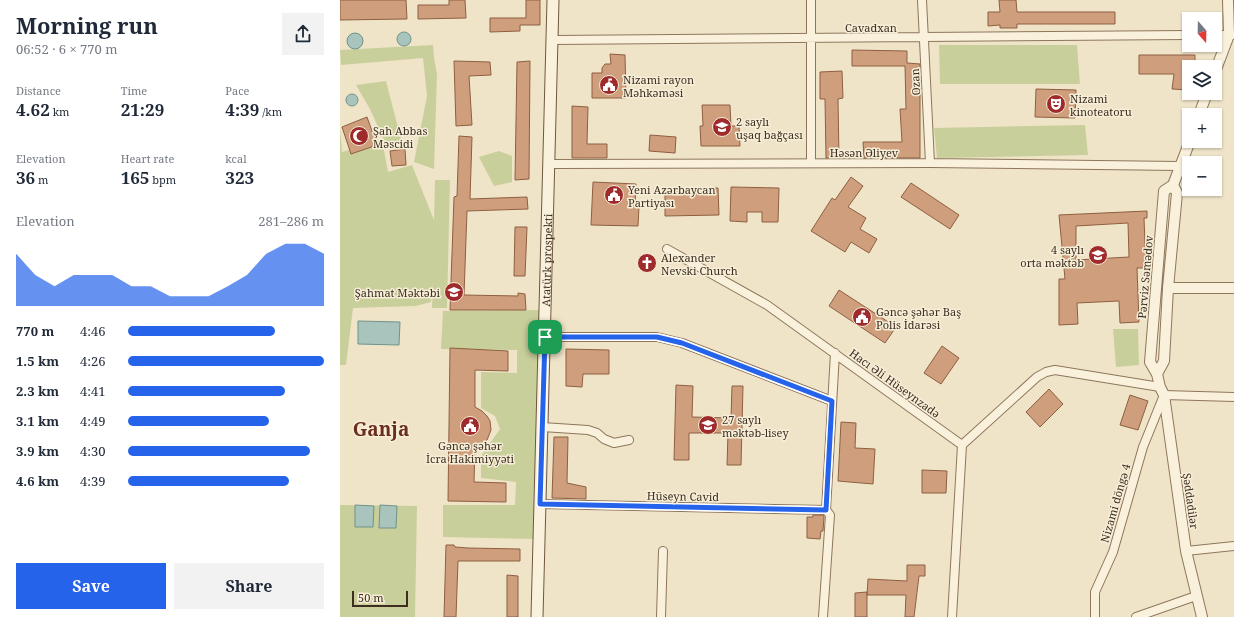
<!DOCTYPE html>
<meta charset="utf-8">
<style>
:root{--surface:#fff;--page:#f2f2f3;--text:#1f2937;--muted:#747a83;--accent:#2563eb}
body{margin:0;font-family:"Noto Serif",serif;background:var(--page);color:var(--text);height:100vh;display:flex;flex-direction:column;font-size:15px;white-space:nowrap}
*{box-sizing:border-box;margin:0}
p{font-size:13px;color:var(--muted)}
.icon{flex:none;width:22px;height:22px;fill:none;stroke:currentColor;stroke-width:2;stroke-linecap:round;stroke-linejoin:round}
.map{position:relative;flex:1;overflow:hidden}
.sheet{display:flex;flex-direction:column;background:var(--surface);width:340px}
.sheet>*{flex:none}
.needle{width:26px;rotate:160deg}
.tools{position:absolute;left:842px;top:12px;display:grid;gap:8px}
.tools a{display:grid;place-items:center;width:40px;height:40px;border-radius:0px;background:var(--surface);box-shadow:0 1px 3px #0004;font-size:20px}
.scale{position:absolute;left:12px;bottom:10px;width:56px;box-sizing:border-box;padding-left:4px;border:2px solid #3d2e20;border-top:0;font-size:11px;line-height:14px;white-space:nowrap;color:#3d2e20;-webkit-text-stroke:3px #f7eed8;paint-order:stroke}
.pin{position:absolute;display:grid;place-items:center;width:34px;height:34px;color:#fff;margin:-17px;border-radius:8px;box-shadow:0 2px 6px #0006}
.round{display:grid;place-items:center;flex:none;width:42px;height:42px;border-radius:0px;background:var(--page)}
.summary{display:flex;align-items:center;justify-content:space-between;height:68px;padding:0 16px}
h1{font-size:22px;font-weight:700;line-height:30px}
.figures{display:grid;grid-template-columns:repeat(3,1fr);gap:6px;height:68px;padding:4px 16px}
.figures div{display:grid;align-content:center}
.figures b{font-size:17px;font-weight:700}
.figures small{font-size:11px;font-weight:400}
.figures p{font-size:11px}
.chart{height:112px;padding:8px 16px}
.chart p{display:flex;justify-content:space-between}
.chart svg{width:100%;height:72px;margin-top:4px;fill:var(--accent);opacity:.7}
.cta{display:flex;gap:8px;margin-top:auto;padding:8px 16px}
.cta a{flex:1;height:46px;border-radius:0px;background:var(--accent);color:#fff;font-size:16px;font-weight:700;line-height:46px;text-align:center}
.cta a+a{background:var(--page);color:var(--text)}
ul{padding:0 16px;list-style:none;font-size:13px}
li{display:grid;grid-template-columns:64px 48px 1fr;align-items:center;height:30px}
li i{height:10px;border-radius:5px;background:var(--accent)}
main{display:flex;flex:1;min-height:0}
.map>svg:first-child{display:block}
</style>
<main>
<section class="sheet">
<div class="summary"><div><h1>Morning run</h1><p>06:52 · 6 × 770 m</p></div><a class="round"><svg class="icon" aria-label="share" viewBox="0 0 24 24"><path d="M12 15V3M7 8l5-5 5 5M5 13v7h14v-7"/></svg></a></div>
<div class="figures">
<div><p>Distance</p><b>4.62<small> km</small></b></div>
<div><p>Time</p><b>21:29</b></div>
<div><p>Pace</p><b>4:39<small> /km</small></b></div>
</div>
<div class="figures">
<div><p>Elevation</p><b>36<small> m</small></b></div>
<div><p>Heart rate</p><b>165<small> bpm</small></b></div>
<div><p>kcal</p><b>323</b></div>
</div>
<div class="chart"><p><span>Elevation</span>281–286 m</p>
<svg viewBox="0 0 160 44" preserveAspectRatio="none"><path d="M0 44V12L10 25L20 32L30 25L40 25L50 25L60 32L70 32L80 38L90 38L100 38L110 32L120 25L130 12L140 6L150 6L160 12V44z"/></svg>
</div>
<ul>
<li><b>770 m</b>4:46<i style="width:75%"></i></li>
<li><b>1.5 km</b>4:26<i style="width:100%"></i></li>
<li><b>2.3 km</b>4:41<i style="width:80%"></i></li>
<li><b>3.1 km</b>4:49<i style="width:72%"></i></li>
<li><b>3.9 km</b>4:30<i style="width:93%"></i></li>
<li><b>4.6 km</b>4:39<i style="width:82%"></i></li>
</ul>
<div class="cta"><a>Save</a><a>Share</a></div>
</section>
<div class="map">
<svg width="894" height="617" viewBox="0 0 894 617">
<rect width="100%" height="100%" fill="#f0e4c8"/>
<path fill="#c9cf9b" d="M93,45L94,57L97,75L94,169L74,162L87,96L83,58L1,65L0,50Z
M599,45H737L740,84H600Z
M46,81L62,143L47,147L30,109L16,85Z
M745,125L748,155L597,158L594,128Z
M0,128L2,152L42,140L48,172L72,165L94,220L95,180H110L107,308H92L93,282L91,302L76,306L13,308L6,365H0Z
M159,151L172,156V182L154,186L139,157Z
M202,310L197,539L103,537V505H175L176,482L141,478V456L160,429L155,416L141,408V372L177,373V350L101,349L103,311Z
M773,329H798L799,365L776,367Z
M0,505L77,506L75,617H0Z"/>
<path fill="#a9c4bc" stroke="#6f938a" d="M57 39a7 7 0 1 1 14 0a7 7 0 1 1-14 0Z
M7 41a8 8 0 1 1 16 0a8 8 0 1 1-16 0Z
M6 100a6 6 0 1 1 12 0a6 6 0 1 1-12 0Z
M18,321L60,322L59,345L18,344Z
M15,505L34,506L33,527H15Z
M40,505L57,506L56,528H39Z"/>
<path fill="#cf9f7d" stroke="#8d5f41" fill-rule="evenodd" d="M0,0H66L67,19L0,20Z
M109,0H125L126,18L78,19V5H109Z
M186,0H200V25H180V31L150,32V18H186Z
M659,0H676L677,12H775V24H677V28H660V25L648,26V12H660Z
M512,50L567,51V63L580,64V158H524L523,142H562L560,109H566L565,66H512Z
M270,54L285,55L286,98H252V73H262V68L265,64H271Z
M799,55H855V67H849V90L832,89L834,74H799Z
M114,61L150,62L151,75L129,76L132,125L116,126Z
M190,61L189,179L175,180L177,62Z
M502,71L503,98L498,99L499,158H486L485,99H480V72Z
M696,89L736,90L735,118L695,117Z
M362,105H390L391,126H399L400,146H361L360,126H363Z
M232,106L248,107L247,144H267V158H232Z
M27,117L37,145L11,154L2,127Z
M310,135L336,137L335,153L309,151Z
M119,136L132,137L130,199L187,197L188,209L127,211L124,295L178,296V293L185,294L186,310H110L114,197L117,196Z
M65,149L66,165L52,166L50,151Z
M511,177L523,186L508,207L526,218L520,229L537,239L529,253L511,242L505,252L471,231L492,198L495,200Z
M253,182L296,184L295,206H299L298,226L251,225Z
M571,183L619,215L610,229L561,197Z
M391,187L439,188L438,222H422V212H407V222L390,221Z
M378,188L379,215L325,216V189Z
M807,211V218H804L806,268H797L799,322L780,323L779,301L737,303L738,324L719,325V279H725L719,215ZM788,223L789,257L736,260V226Z
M175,227H187L185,276H174Z
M499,290L556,327L545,343L489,306Z
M602,346L619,358L601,384L584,373Z
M110,348L168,351V371L135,370V407L142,411L147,416L150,421L151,430L147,440L142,444L135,447L134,482L166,483V502L108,501Z
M226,349L269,350V374H243L242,387L226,386Z
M336,385L353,386L352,417L391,418L392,386H403L401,465H387L388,433H349V460H334Z
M709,389L723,404L700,427L686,412Z
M790,395L808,401L798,430L780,425Z
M501,422L516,423L515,448L535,449L533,484L498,481Z
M214,437H228L227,483L246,487V499L212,498Z
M582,470L607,471L606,493H582Z
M473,515H483L484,517L483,531H481L480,539L467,538V517H473Z
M106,545H114L115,547L128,548L180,549V561H118L116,617H104Z
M567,565H585V576H579L574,617H565L566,595H527L528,579L567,581Z
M167,575L178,576V617H167Z
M527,592V617H515V593Z"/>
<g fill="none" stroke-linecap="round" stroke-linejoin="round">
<g stroke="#8d765c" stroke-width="10">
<path id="minor" d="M582,0L590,163
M875,35H894
M213,40L849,35
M471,163V0
M209,164L590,163L839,166
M327,249L427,305L622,445
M205,337H317L342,343L492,401
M202,427L248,430L257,433L264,439L274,443L289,440
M622,445L697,377L706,372L715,370L820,387
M200,504L486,510
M846,551L894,546
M321,617L323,551
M483,617L490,515L486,510L495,353
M612,617L622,445
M755,617V592L773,552L803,447L824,395L894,397
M796,617L856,596"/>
</g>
<g stroke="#8d765c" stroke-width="12">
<path id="tertiary" d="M875,72L889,35L888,0
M859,115L867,93
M850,141L833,185L824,191L810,362L817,374L820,387L824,395L846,551L862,617
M828,288H894
M817,374L824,361L828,288L837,193L833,185"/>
</g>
<g stroke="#6f573f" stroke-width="13">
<g id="secondary">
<path id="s1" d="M197,617L213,0"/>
</g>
</g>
<use href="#minor" stroke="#faf1dc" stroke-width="8"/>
<use href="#tertiary" stroke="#faf1dc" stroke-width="10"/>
<use href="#secondary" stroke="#faf1dc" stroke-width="11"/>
</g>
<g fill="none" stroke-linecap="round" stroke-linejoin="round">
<g stroke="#fff" stroke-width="8">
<path id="route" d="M205,337H317L342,343L492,401L486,510L200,504Z"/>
</g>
<use href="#route" stroke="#2563eb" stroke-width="5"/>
</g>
<defs>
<g id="civic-disc" transform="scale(1)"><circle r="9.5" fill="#9e2a2b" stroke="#f7eed8"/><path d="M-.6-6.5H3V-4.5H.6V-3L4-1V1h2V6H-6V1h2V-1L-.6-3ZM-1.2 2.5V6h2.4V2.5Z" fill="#fff"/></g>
<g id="theatre-disc" transform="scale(1)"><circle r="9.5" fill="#9e2a2b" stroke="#f7eed8"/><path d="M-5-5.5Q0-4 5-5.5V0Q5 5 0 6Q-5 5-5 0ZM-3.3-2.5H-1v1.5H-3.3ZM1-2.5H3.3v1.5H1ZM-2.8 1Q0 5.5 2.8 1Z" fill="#fff"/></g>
<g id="school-disc" transform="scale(1)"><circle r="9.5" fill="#9e2a2b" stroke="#f7eed8"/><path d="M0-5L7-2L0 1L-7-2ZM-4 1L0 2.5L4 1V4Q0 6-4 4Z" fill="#fff"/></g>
<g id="mosque-disc" transform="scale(1)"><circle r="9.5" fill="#9e2a2b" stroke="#f7eed8"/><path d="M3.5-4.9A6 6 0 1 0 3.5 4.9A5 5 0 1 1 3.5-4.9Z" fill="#fff"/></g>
<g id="church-disc" transform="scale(1)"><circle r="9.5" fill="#9e2a2b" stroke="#f7eed8"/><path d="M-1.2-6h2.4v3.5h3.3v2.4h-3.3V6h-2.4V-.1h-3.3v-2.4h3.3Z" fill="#fff"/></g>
</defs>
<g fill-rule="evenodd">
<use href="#civic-disc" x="269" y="85"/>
<use href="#theatre-disc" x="716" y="104"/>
<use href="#school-disc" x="382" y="127"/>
<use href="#mosque-disc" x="19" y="136"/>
<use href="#civic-disc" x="274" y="195"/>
<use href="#school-disc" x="758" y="255"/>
<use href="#church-disc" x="307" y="263"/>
<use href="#school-disc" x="114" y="292"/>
<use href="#civic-disc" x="522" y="317"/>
<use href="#school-disc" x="368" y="425"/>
<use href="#civic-disc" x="130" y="426"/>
</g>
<g text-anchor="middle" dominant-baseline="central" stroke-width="3" stroke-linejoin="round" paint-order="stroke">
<g font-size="11" fill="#3d2e20" stroke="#f7eed8">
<text x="531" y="27">Cavadxan</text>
<text transform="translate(575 82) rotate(-93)">Ozan</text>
<text x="524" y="152">Həsən Əliyev</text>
<text stroke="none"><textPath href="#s1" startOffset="357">Atatürk prospekti</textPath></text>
<text transform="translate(805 277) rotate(-85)">Pərviz Səmədov</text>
<text transform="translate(555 383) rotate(36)">Hacı Əli Hüseynzadə</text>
<text transform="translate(343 496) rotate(1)">Hüseyn Cavid</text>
<text transform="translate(851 501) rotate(82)">Şəddadilər</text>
<text transform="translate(775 503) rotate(-74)">Nizami döngə 4</text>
</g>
<g font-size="11" fill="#3d2e20" stroke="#f7eed8" text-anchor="start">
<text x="283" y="79">Nizami rayon<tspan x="283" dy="13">Məhkəməsi</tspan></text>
<text x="730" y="98">Nizami<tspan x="730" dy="13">kinoteatoru</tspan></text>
<text x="396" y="121">2 saylı<tspan x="396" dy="13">uşaq bağçası</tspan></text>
<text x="33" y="130">Şah Abbas<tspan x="33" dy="13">Məscidi</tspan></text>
<text x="288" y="189">Yeni Azərbaycan<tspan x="288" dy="13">Partiyası</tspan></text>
<text x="744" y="249" text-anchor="end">4 saylı<tspan x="744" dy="13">orta məktəb</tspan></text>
<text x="321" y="257">Alexander<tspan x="321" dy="13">Nevski Church</tspan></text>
<text x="100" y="292" text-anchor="end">Şahmat Məktəbi</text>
<text x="536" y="311">Gəncə şəhər Baş<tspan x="536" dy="13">Polis İdarəsi</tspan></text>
<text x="382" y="419">27 saylı<tspan x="382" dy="13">məktəb-lisey</tspan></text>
<text x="130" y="445" text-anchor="middle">Gəncə şəhər<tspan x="130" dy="13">İcra Hakimiyyəti</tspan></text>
</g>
<g font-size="19" font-weight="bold" fill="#6b2e1e" stroke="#f7eed8">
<text x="41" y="429">Ganja</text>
</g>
</g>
</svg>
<div class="tools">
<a><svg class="needle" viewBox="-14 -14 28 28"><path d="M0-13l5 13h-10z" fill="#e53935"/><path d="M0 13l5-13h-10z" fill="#747a83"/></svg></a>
<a><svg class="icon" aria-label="layers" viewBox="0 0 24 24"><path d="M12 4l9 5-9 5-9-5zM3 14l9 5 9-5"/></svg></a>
<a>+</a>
<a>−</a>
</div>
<div class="scale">50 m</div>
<div class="pin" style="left:205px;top:337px;background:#1e9e55"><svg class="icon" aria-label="arrive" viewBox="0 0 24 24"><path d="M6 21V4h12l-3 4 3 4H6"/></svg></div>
</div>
</main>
